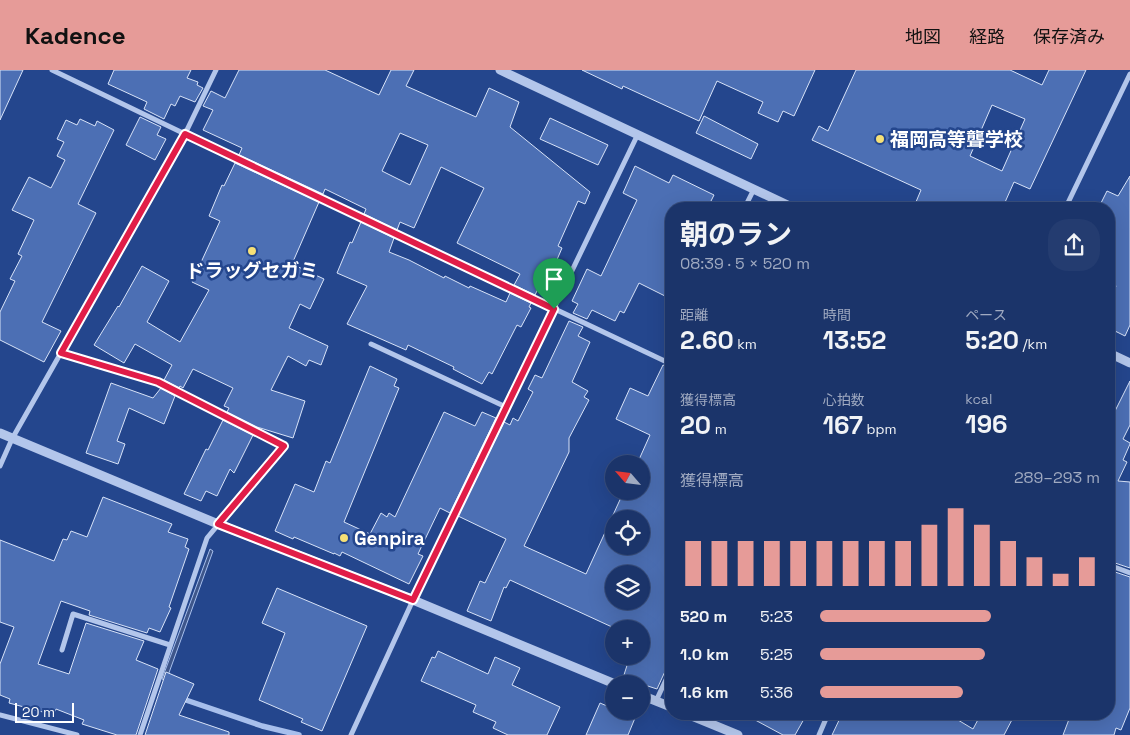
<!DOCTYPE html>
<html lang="ja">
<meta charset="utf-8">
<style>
:root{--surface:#1b346a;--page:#243c70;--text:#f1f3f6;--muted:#a0aac1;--line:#394f7e;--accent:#e69b98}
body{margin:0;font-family:"Space Grotesk","Noto Sans JP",sans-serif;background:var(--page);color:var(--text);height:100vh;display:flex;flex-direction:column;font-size:19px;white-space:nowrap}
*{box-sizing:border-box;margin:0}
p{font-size:16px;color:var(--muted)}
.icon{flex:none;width:28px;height:28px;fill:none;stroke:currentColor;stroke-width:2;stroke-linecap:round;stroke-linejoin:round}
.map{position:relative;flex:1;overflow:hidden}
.panel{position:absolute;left:665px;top:132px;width:450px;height:518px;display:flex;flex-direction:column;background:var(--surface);border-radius:20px;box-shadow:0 5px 20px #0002,0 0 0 1px var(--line)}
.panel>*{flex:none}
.needle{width:32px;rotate:298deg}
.buttons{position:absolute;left:605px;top:385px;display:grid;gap:10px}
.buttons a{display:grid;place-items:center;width:45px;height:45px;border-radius:50%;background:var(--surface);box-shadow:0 5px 20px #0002,0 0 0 1px var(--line);font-size:25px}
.scale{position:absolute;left:15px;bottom:12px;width:59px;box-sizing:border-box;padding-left:5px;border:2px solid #fff;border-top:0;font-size:14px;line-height:18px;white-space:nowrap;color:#fff;-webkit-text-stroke:4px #24468d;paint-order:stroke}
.pin{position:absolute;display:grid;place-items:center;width:42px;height:42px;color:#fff;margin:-51px -21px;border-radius:50% 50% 50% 0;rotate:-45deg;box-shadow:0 0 5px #0007}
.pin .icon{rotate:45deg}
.round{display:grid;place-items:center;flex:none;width:52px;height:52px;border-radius:20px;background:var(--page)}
.summary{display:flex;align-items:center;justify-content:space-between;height:85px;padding:0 15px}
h1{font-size:28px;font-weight:700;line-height:38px}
.metrics{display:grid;grid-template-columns:repeat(3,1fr);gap:8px;height:85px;padding:5px 15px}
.metrics div{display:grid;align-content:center}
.metrics b{font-size:25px;font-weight:700}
.metrics small{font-size:14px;font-weight:400}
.metrics p{font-size:14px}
.chart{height:140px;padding:10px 15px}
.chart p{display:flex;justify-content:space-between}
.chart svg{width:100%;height:90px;margin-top:5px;stroke:var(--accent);stroke-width:6}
ul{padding:0 15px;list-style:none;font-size:16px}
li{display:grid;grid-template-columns:80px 60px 1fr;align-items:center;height:38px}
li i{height:12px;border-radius:6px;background:var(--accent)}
header{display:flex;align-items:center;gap:30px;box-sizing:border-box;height:70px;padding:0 25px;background:var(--accent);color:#111}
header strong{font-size:24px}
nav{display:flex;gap:28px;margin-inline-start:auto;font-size:18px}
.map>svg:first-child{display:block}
</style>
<header>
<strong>Kadence</strong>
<nav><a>地図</a><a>経路</a><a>保存済み</a></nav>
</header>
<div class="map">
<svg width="1130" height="665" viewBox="0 0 1130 665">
<rect width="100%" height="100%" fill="#24468d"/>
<path fill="#3e568a" stroke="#a7bfec" d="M210,479L213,481L166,611L162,609Z"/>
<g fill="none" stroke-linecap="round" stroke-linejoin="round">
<path stroke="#a7bfec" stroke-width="5.5" d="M180,628L262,656L299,665"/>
</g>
<path fill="#4c6fb4" stroke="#d8e3f8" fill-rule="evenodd" d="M0,0H23L0,50Z
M114,0H191L187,8L198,12L197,15L203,18L195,32L180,26L175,36L171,34L164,49L144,39L147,32L108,14Z
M239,0H325L379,25L391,0H414L406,16L476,47L489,18L519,32L510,57L590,122L585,134L578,131L558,176L562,178L556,192L552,190L535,225L514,215L520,204L457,173L484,118L441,97L414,158L400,152L397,160L364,144L366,139L325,119L323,124L239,85L242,78L203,60L213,40L203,36L211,21L225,28ZM400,63L428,75L410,115L382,101Z
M582,0H815L794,46L783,41L778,52L758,43L763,32L717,11L699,51L623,16L622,19Z
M856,0H1010L1042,15L1049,0H1086L1030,119L1014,112L1002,139H913L921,120L812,70L819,56L828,61ZM992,35L1025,49L1002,101L970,86Z
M704,46L758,74L751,89L696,63Z
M140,47L161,57L157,65L166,69L155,90L126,75Z
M550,48L608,75L598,95L540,69Z
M80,49L95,56L97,51L114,60L78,134L96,143L42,252L61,261L44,292L0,270V242L15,211L10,209L22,186L18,184L34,150L12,140L29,107L51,118L65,90L57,86L64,72L57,69L66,50L77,55Z
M235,93L319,132L292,194L324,209L310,239L300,234L289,258L328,276L321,295L309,290L306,296L288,286L271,320L305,331L293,368L257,357L227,342L229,338L224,336L233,318L193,299L183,318L180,316L179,318L164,310L172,295L135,274L124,293L94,275L118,236L119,237L142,196L169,211L147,252L180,272L209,220L192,212L220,151L209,146L222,115L224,116Z
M635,96L669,113L673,105L714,125L707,139H671V229L639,213L624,243L620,241L615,251L592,240L587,249L573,243L578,234L572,231L587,199L601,206L637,130L623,123Z
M1130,106V255L1125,266L1109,258V232L1116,216L1109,207V139H1098L1107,121L1118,126Z
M361,152L394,168L389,182L409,190L444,208L445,206L469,218L470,216L506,232L510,223L531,233L529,237L531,238L521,257L517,255L492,304L489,302L482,314L453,299L454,297L408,275L406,280L347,254L367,216L337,203L350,172L352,173Z
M569,251L583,257L578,266L590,272L572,312L588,321L584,327L589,330L569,368V382L524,476L586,504L624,421H641V394H637L650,365L616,349L630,318L648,326L663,295L671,298V595L667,597L657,619L623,608L630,586H641V559H614V577L605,573L612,557L510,510L506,518L504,517L491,551L467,541L480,511L485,513L506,469L458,446L504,352L510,355L513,348L518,351L533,322L528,319L535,305L542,308ZM614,449H641V476H614ZM614,504H641V531H614Z
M370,296L397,309L394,316L399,318L344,452L370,464L381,443L387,447L389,443L395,447L444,342L475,356L482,342L496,348L450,443L440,438L418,484L423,486L409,514L342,482L340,486L334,483V484L294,467L293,469L275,461L295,414L314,422L326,391L330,393Z
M1130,311V355L1123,369L1130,373V374L1123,390L1127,392L1118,411L1130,412V498L1109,491V339L1115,341Z
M111,313L153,328L161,318L175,326L164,354L129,338L117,371L125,374L118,394L86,383Z
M223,350L253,365L234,403L230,399L217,426L206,421L201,431L184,424L206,379L208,380Z
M103,427L172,454L168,462L188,469L185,477L189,479L169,537L171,538L160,562L149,558L147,563L89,545L90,541L61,531L38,594L69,604L86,553L144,571L136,590L158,599L136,665H117L82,654L84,650L56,639L54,645L9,633L10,629L0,625V594L14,557L0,552V470L54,491L63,469L67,470L71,461L87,467Z
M1109,500L1130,507V638L1121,660L1116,658L1114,665H1063L1071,644H1109Z
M277,518L367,556L322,661L301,652L303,649L259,630L285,563L262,553Z
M438,581L488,604L495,587L520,598L512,615L560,637L547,665H508L493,658L496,652L473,642L476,635L421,611L432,587L435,588Z
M166,602L194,614L179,645L229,662V665H145Z
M600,633L614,639V641H619L635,648L628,665H586Z
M744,644H795L804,649L795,665H783Z
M842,644H856L868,650L871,644H948L973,659L981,644H1015L1004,665H832Z"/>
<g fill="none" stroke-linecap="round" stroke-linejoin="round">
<path stroke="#b3c6eb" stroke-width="5" d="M52,0L185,64L671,294
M744,139L754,119
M1065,139L1130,4
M371,274L506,337
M61,283L158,312L284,376L207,468L140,665
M667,292L671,283
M0,396L12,369L185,64L216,0
M1109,495L1130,503
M62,580L73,544L170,575
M656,631L671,599
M0,645L77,665
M351,665L413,530L637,66
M819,665L828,644"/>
<path stroke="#b3c6eb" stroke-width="9" d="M500,0L796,139
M1109,283L1130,293
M0,363L218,454L413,530L615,614
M641,625L671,637
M687,644L738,665"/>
</g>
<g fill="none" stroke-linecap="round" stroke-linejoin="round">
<g stroke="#fff" stroke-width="10">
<path id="route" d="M185,64L554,239L413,530L218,454L284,376L158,312L61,283Z"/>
</g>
<use href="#route" stroke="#e11d48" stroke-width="6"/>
</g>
<g fill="#f6e076" stroke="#24468d" stroke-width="2">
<circle cx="880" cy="69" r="5"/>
<circle cx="252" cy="181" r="5"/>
<circle cx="344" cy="468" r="5"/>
</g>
<g text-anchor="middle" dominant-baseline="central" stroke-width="5" stroke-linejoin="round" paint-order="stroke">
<g font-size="19" font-weight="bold" fill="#fff" stroke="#24468d" text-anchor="start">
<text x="890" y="69">福岡高等聾学校</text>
<text x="252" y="200" text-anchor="middle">ドラッグセガミ</text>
<text x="354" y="468">Genpira</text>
</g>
</g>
</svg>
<div class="buttons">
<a><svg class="needle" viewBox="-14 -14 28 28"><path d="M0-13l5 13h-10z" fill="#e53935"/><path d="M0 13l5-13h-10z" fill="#a0aac1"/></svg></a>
<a><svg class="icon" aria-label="locate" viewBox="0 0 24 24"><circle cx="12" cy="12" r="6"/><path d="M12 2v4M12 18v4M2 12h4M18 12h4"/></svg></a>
<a><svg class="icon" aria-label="layers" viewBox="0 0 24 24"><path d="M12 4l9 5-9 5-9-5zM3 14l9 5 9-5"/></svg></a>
<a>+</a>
<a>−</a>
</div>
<div class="scale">20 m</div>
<div class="pin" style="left:554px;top:239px;background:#1e9e55"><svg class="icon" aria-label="arrive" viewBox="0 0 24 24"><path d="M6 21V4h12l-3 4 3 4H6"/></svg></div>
<section class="panel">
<div class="summary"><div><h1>朝のラン</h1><p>08:39 · 5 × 520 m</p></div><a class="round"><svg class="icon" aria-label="share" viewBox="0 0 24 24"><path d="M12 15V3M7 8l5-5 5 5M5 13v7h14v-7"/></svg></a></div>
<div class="metrics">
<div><p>距離</p><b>2.60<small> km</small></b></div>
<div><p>時間</p><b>13:52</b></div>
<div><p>ペース</p><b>5:20<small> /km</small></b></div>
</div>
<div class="metrics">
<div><p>獲得標高</p><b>20<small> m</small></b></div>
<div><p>心拍数</p><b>167<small> bpm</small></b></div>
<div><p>kcal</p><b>196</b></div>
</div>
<div class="chart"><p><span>獲得標高</span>289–293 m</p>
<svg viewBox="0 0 160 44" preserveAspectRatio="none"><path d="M5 44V22M15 44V22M25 44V22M35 44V22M45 44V22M55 44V22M65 44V22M75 44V22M85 44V22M95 44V14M105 44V6M115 44V14M125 44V22M135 44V30M145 44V38M155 44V30"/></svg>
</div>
<ul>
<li><b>520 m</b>5:23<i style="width:61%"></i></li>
<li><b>1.0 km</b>5:25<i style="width:59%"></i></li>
<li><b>1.6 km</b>5:36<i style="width:51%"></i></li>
</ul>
</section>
</div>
